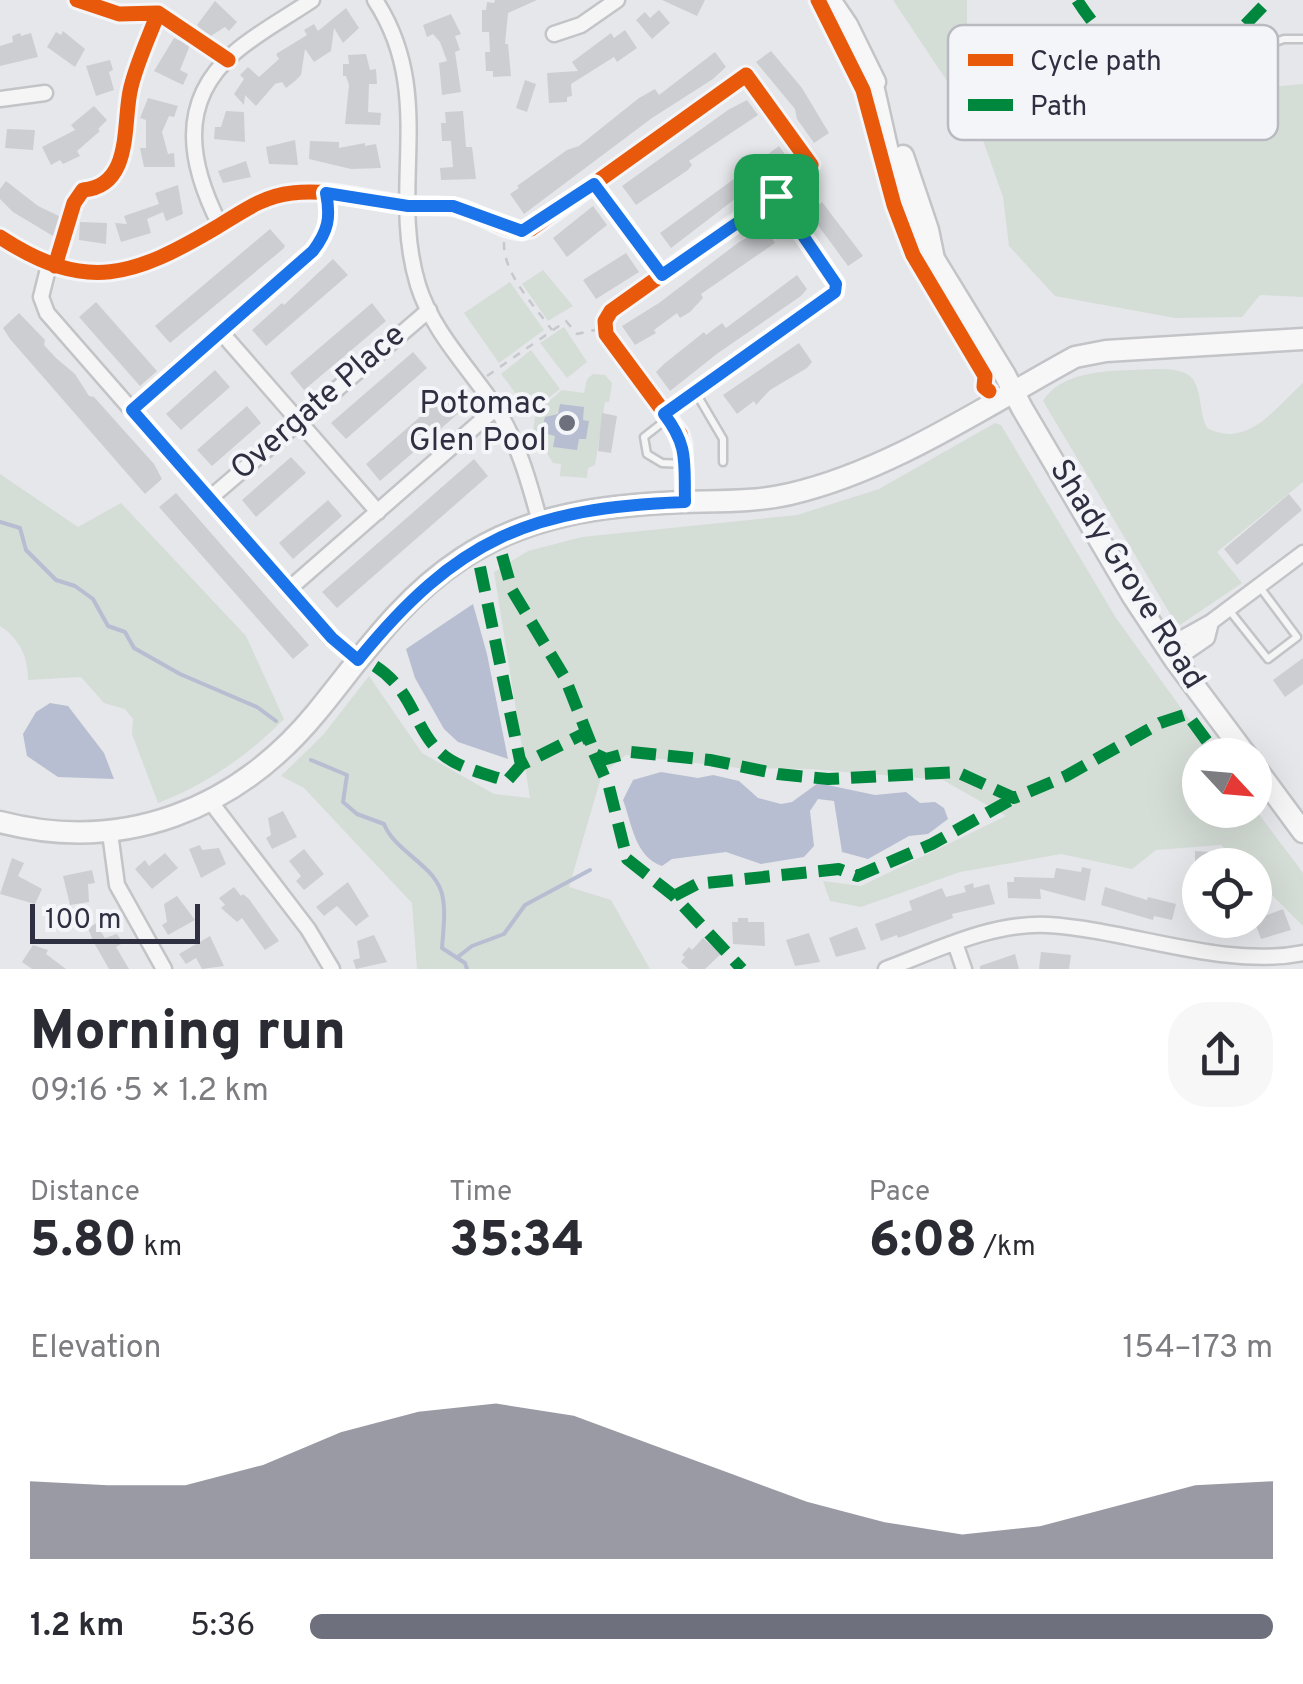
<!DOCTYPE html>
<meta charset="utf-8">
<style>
:root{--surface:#fff;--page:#f7f7f7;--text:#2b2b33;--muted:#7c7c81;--accent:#6e707d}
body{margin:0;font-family:Overpass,sans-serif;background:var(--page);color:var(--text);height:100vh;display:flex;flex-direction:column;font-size:38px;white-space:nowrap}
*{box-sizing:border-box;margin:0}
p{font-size:32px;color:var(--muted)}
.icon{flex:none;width:55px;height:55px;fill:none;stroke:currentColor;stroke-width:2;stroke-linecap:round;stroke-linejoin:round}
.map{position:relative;height:969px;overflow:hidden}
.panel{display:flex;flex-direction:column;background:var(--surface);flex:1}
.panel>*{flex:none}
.needle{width:65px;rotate:116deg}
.controls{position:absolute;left:1182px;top:738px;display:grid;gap:20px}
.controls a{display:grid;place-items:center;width:90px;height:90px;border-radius:50%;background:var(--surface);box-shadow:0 10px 40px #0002;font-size:50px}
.scale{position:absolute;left:30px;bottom:25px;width:170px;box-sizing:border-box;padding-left:10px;border:5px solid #2e3042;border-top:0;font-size:28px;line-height:35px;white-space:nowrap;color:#2e3042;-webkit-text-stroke:8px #f4f5f8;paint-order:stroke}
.pin{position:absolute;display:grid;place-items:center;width:85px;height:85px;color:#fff;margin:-42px;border-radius:20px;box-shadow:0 5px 15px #0006}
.round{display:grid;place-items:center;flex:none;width:105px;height:105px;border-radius:40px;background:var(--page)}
.head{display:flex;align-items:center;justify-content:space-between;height:170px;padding:0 30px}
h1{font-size:55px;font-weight:800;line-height:75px}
.metrics{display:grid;grid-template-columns:repeat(3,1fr);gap:15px;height:170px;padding:10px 30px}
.metrics div{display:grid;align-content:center}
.metrics b{font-size:50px;font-weight:800}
.metrics small{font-size:28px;font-weight:400}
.metrics p{font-size:28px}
.chart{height:280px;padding:20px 30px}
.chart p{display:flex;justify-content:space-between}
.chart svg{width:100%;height:180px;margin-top:10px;fill:var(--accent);opacity:.7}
ul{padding:0 30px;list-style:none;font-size:32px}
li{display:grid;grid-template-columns:160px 120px 1fr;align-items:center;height:75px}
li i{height:25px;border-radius:12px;background:var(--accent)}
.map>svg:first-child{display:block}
</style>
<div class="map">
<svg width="1303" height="969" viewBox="0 0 1303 969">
<rect width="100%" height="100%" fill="#e6e7ea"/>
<path fill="#d5ddd7" d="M893,0H967V34L976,68L1016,80L1080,30L1114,84L1159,118L1216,92L1303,84V297L1260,295L1242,317L1175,318L1055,296L1009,246L1003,197L979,129Z
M543,270L573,306L548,321L522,284Z
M510,282L544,330L499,363L464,313Z
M564,327L587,362L567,378L540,343Z
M531,350L560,389L530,412L501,374Z
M1132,370C1147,370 1185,364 1194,381C1202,394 1199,413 1207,428C1248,449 1274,409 1303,383V482L1217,552L1242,583L1180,625L1172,617L1043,401C1060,373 1102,371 1132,370Z
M593,374L605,375L612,383L609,402H605L595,465L588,468L587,478L560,476L561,464L553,463L533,431L536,412L562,390L584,393L587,379Z
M995,423L1001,425L1116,618L1215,755H1200V810L1255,809L1303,873V926L1255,878V865H1242L1221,845L1156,850L1132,869L1061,854L960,872L861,907L830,901L823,881L861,886L1006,816L943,780L809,769L739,768L626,755L602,774L569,887L611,900L650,969H417L412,903L304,788L281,776L323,735L369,676L422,753L494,794L530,798L494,572L528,551L582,537L797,515L879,489Z
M0,474L78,527L121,503L246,636L284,719C247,756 207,784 158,803L132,734L133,719L125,709L104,703L81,677L28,680C28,657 20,639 0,626Z"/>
<path fill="#b8bed1" d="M560,404L584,407L583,420L589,421L586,439H579L577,450L553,447L555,436L547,434L542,428L545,417L558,414Z
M473,604L487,654L508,759L458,742L444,729L415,678L406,649Z
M50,703L68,706L104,753L114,779L58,777L27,756L23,734L36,712Z
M661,772L698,778L713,775L739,781L758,798L781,804L792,802L818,783L875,795L906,792L920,803L935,802L944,808L948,819L928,834L909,836L868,859L842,852L834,801L818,799L810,811L814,846L804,857L761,864L726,852L672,859L662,866C635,857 632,824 623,800L633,780Z"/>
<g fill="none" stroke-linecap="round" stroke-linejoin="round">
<path stroke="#b8bed1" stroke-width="4" d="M0,522L20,528L26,550L56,580L75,586L93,599L108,626L125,632L134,648L180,674L257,707L276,721
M311,760L347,775L343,802L357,814L384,824C396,854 439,866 443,899C446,914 443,932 442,948L465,963L467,969
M459,956L472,946L504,934L525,905L590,870"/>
</g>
<path fill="#cdced2" d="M495,0H537L508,13L505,44H508L511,76L493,77V71H486L485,52H490L489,32H482V10H486L487,2L494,3Z
M662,0H705L697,16Z
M215,1L237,22L229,31L225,27L209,37L197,25Z
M346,8L359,28L343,43L334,28L331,51L314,62L305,49L301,75L295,81L286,88L282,82L275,84L256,106L245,95L244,105L234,94L244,79L240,75L248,67L259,77L279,59L276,54L307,35L304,30L314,24L318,31Z
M659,10L670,23L652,39L636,20L645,12L650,18Z
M451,14L461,34L455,36L460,50L455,52L461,92L442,95L439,63L447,61L440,42L433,34L427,37L423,25Z
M625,30L637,48L617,62L614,57L571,84L572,96L567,97V102L549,103L547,73L578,71L572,62L611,33L614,38Z
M63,31L85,49L75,67L47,47L56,32L61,35Z
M20,33L21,36L31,33L38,57L0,66V46L13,42L12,36Z
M174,38L190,45L180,70L188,74L183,85L154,71Z
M771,51L802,88L829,133L814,143L797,119L795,109L756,62Z
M715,52L726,67L713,79L652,118L524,214L510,194L519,188L517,186L567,150L579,146L639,98L655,89L659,95Z
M366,54L370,70L376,69L377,84H369L368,112L381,113L380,125L345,124L349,85L346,76H343V64H349L348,55Z
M110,60L113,70L109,72L114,90L96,96L86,66Z
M525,80L536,84L527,112L516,108Z
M148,98L178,106L174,117L169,116L162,132L168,154L174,153L175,167H144L140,148H146V120L140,118Z
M747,100L758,115L689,161L692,165L688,170L636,205L622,186L728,110Z
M94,106L107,120L98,129L100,131L77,151L80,156L63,164L60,160L51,165L42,147L75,130L71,125Z
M226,111L244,112L245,142L214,139L215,127H221Z
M463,111L466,147H472L476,179L441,180L440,168L453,167L451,141H442L441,123H446L445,112Z
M7,129L35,130L33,150L5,148Z
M295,140L298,165L269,164L266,147Z
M310,141L339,142V148L365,143V146L376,144L381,168L351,169L309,159Z
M779,146L790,161L777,175L735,199L671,248L660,233Z
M246,161L251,177L223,183L218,171Z
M6,181L38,206L63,218L53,236L13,212L0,199V189Z
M178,185L183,214L166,221L163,212L147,219L151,233L121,242L115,223L127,224L124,216L159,204L155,193Z
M822,202L863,256L848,266L809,213Z
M593,206L607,225L567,257L553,238Z
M80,222L107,223L106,244L79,240Z
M765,228L775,243L701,294L703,298L690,312L680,318L677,313L654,330L656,333L635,345L622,326L659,303L739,242Z
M270,229L285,246L283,249L170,343L155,326Z
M626,253L639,272L596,299L583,280Z
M333,259L348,275L266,346L252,330L282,303L284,305Z
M797,275L807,289L801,296L718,353L670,391L656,372L664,364L704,332L706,335L722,323L726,328Z
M96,302L157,371L140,386L79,317Z
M372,303L386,321L304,390L290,373Z
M19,313L45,340L44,345L56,358L75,374L89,396L94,397L154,464L162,479L145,494L10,339L3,328Z
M799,343L812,362L807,368L770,390L756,405L754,401L737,414L723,395Z
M413,352L427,368L346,439L331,423Z
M215,370L230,387L181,430L166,414Z
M445,395L460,412L380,481L366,464Z
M247,406L261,423L212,466L197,450Z
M602,413L617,416L611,453L598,451Z
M291,457L306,473L256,517L242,500Z
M474,459L488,476L337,608L322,592Z
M176,493L309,645L293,659L159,507Z
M1289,494L1302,510L1237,565L1224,549Z
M328,500L342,516L293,559L279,543Z
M1303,658V684L1285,697L1273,680Z
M283,811L297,837L272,849L266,838L271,835L268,818Z
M200,845L202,850L219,848L226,864L201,878L189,849Z
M304,849L324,874L304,890L296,881L301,876L289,861Z
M1195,851L1225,853V865H1195Z
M165,853L178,868L152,889L135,869L145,860L149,866Z
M12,858L24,863L18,876L42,889L35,904L0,894Z
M1082,867L1091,869L1085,901L1040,889L1041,899L1008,898L1007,882H1014V877L1054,878L1056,868L1081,872Z
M92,870L95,883L88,884L89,902L70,905L63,876Z
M348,882L369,916L356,926L337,906L324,916L316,907Z
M973,883L974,888L989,884L995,904L952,914L953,918L898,938L897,935L881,941L875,924L912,910L909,901L942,888L946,897L966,892L964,886Z
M234,887L241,896L243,894L249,899L279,941L265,950L242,918L237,922L221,908L225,905L219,898Z
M1105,887L1147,900L1148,897L1176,904L1172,920L1154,916L1153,920L1101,905Z
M177,896L195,920L168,935L162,925L167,922L164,904Z
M1283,909L1291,930L1261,939L1254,920Z
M738,918H748V922H764L765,946L733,944L732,922H738Z
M104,919L108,926L101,932L105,938L117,934L123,943L116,947L129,969H109L93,941L88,928Z
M1210,920H1239L1236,938L1209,931Z
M857,927L866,949L836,957L829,938Z
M809,933L820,962L795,966L786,940Z
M374,935L387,962L356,969L353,960L360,958L357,941Z
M210,936L224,966L202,969L196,958L186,964L179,954Z
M703,938L721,954L705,969H689L681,962L685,957L682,955L689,947L692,950Z
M33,945L48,950L46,954L66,969H32L22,962Z
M1041,952L1071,955L1069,969H1039Z
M1015,954L1019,969H980V966Z"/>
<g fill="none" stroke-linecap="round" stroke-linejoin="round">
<g stroke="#c3c4c7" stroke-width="11">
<path id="lane" d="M1227,59L1284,39H1303
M696,393L723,439V462
M667,419L644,437L647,454L662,463L684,464
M1229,610L1268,659L1297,637L1259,586"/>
</g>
<g stroke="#c3c4c7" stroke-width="19">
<path id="street" d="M375,0C437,95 388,187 418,285C432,331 470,369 496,408C519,444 529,482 540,522
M554,34L581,25L617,0
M0,99L45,93
M594,184L662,275
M220,225C190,166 176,103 234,53C257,33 287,17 312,0
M0,237C87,294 134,276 217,227C242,212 263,196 292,193C330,188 369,201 406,205C423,207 442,204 459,208C480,213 500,230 522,231L531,229L746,75L811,165L808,171L611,311L605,321L606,334L680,434L683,445L685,502
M49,265L41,297L47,313L331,638L358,660
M221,332L378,512
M132,410L313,251C328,231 331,218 326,193
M664,414L835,292L836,284L775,196
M210,498L429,310
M289,589L496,408
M1166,647L1211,622L1303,553
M1175,660L1207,638L1211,622
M210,801L308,929L332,969
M110,833L117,885L164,969
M955,943L964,969
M886,969C937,950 992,922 1048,925C1130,930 1224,969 1303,953"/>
</g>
<g stroke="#c3c4c7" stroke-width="25">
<path id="secondary" d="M830,0L847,25L875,82
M870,72L897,192L914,239L934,259L1005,375L1022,408L1132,595L1175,660L1246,755
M903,156L928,230L934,259
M1255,767L1303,832
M0,822C123,854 236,810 316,713C361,658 400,599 461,559C528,514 605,505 684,502C719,501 756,502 790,494C890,471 985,406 1075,357L1106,351L1303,339"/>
</g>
<path stroke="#c7c8cd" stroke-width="2.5" stroke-dasharray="8 8" stroke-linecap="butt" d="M504,242C503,274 534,305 552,330
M487,376L566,321L577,334L595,330"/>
<use href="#lane" stroke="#f5f5f6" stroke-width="6"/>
<use href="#street" stroke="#f5f5f6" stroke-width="14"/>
<use href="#secondary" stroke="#f7f7f8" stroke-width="20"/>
<path stroke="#00873e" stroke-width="12" stroke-dasharray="25 12" stroke-linecap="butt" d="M1077,0C1097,31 1133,75 1174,75C1191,75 1211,64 1227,59L1244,26L1269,0
M502,555L512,590L565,678L595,754L606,759L631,752L710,760L778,774L828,779L957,772L1014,798L1066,776L1160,723L1187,714L1209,744L1212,741
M480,567L521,765L585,733L609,787L627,859L674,896L742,969
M375,666C415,692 413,728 441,753C457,768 487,774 507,781L521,765
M674,896L697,884L839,869L857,876L932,844L1014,798"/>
<g stroke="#f4f5f8" stroke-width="21">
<path id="cycleway" d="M77,0L119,14L158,13L228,60
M818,0L863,90L894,205L913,255L985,376L984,387L989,391
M0,237C87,294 134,276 217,227C242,212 263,196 292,193C330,188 369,201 406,205C423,207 442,204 459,208C480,213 500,230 522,231L531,229L746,75L811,165L808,171L611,311L605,321L606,334L680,434L683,445L685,502
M55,266L74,203L83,190C134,186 122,121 131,87C137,62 149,37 158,13"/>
</g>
<use href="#cycleway" stroke="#e8590c" stroke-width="15"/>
</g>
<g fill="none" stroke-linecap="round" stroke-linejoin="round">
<g stroke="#fff" stroke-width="20">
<path id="route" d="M594,184L662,275L776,196L836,284L835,292L664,414C689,446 684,463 685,502C530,508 457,538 358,660L332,638L132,410L313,251C328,231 331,218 326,193L408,206H453L522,231Z"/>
</g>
<use href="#route" stroke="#1a73e8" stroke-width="12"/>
</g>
<circle fill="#6e707d" stroke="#f4f5f8" stroke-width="4" cx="567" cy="423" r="10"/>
<g text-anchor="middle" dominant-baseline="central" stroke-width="8" stroke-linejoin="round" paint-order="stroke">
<g font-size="32" fill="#2e3042" stroke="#f4f5f8">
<text transform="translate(319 403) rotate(-41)">Overgate Place</text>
<text transform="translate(1126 575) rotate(58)">Shady Grove Road</text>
</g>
<g font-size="32" fill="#2e3042" stroke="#f4f5f8" text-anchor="end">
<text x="547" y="405">Potomac<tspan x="547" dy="37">Glen Pool</tspan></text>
</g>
</g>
<rect x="948" y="25" width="330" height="115" rx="15" fill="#f4f5f8" stroke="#b9bac1" stroke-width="2.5"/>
<rect x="968" y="54" width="45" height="12" fill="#e8590c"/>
<rect x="968" y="99" width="45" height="12" fill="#00873e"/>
<g font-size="28" fill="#2e3042">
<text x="1030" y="70">Cycle path</text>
<text x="1030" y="115">Path</text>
</g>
</svg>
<div class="controls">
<a><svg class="needle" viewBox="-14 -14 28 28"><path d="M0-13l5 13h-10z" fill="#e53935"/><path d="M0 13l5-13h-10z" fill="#7c7c81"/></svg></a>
<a><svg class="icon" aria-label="locate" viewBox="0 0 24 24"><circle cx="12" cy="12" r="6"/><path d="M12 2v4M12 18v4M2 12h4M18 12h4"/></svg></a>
</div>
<div class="scale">100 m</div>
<div class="pin" style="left:776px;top:196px;background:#1e9e55"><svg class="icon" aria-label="arrive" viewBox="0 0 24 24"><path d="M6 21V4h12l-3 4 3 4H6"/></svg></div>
</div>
<section class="panel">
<div class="head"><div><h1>Morning run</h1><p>09:16 · 5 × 1.2 km</p></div><a class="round"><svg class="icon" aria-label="share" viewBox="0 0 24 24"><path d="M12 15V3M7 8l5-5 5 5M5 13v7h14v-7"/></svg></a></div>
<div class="metrics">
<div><p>Distance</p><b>5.80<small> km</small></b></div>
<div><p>Time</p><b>35:34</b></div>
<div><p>Pace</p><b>6:08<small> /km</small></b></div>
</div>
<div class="chart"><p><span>Elevation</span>154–173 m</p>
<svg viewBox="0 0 160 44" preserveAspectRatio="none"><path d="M0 44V25L10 26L20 26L30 21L40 13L50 8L60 6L70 9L80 16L90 23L100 30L110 35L120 38L130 36L140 31L150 26L160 25V44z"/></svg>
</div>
<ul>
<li><b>1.2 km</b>5:36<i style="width:100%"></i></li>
</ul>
</section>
